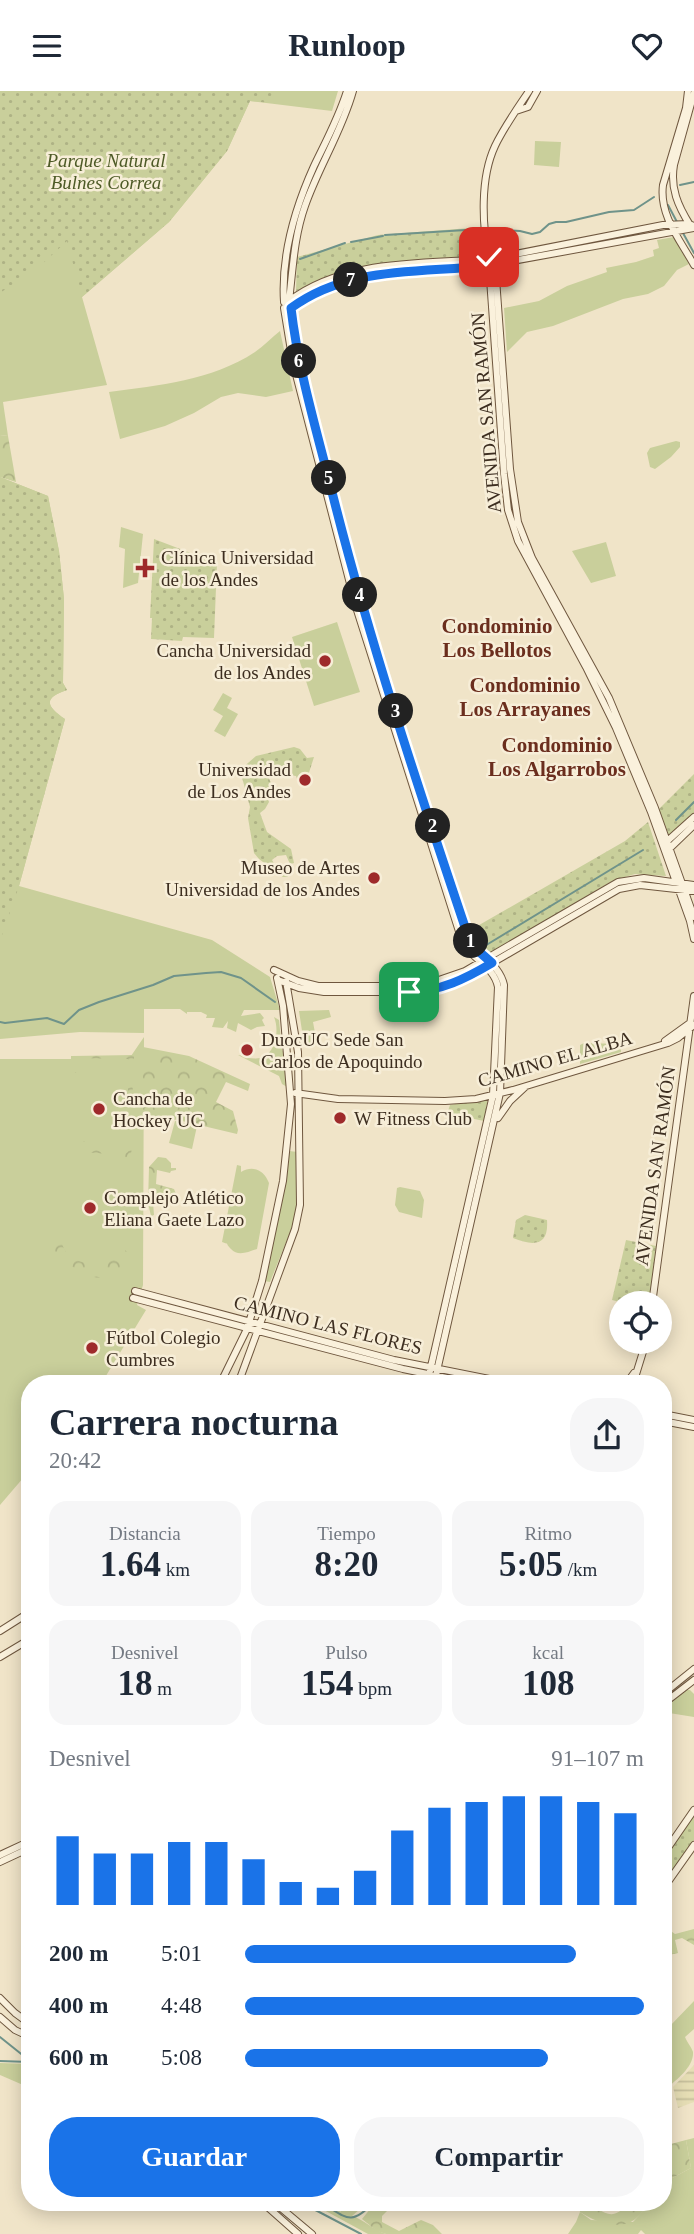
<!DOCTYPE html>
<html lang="es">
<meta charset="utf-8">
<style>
:root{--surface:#fff;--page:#f6f6f7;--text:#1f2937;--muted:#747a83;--accent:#1a73e8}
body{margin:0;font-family:"Times New Roman",serif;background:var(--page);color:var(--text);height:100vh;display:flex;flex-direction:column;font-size:26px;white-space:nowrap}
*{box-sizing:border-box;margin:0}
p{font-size:23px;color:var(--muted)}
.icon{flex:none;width:38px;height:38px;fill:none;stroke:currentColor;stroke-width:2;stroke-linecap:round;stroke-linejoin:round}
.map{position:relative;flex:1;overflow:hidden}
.sheet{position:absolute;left:21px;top:1284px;width:651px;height:836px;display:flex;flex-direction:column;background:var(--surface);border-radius:28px;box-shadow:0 4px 18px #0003}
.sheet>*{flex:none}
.controls{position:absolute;left:609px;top:1200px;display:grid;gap:14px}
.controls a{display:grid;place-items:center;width:63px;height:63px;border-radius:50%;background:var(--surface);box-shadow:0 4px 18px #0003;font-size:35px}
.pin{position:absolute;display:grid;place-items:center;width:60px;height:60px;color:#fff;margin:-30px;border-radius:14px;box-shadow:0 4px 10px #0006}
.km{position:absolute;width:35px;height:35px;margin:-18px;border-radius:50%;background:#222;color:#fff;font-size:19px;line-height:35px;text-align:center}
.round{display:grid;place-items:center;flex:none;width:74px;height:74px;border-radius:28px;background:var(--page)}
.headline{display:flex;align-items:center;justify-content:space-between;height:119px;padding:0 28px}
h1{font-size:38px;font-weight:700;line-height:52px}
.metrics{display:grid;grid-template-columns:repeat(3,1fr);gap:10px;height:119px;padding:7px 28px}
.metrics div{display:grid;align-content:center;border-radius:18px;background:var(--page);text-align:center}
.metrics b{font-size:35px;font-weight:700}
.metrics small{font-size:19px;font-weight:400}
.metrics p{font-size:19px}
.chart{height:196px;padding:14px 28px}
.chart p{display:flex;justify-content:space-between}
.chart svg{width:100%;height:126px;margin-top:7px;stroke:var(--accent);stroke-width:6}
.cta{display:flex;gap:14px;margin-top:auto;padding:14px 28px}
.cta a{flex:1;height:80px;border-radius:28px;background:var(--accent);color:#fff;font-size:28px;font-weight:700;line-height:80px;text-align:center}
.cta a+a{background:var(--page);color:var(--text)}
ul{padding:0 28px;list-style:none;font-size:23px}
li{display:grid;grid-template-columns:112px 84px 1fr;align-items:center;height:52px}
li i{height:18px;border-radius:9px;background:var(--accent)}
header{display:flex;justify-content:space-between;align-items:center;height:91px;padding:0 28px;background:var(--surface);font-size:32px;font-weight:700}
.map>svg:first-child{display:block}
</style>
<header><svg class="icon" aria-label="menu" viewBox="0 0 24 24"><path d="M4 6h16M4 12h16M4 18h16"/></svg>Runloop<svg class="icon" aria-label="heart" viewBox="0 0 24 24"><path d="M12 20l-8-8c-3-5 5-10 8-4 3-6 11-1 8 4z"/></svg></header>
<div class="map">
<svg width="694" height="2143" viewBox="0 0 694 2143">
<defs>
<pattern id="farmland-rules" width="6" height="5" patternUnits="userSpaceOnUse" patternTransform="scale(1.75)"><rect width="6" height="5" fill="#e6deb5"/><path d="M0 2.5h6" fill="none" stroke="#c6bf9b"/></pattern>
<pattern id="forest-crowns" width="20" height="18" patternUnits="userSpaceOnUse" patternTransform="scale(1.75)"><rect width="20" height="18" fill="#c9cf9b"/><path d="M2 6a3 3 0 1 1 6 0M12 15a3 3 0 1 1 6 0" fill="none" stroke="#aeb285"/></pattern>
<pattern id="park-dots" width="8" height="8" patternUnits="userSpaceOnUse" patternTransform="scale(1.75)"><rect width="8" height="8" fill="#c9cf9b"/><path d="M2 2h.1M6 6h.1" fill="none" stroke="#aeb285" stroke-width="1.8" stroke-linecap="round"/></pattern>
</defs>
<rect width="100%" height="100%" fill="#f0e4c8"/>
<path fill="url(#farmland-rules)" d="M694,1974V2011L678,2017L673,1996Z"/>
<path fill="#c9cf9b" d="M0,0H338L332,20L250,10L227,60L169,131L82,206L107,294L3,311L8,345L0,344Z
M535,50L561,51L559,76L534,74Z
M674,146L689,173L677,179L664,195L648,203L623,208L553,235L527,241L507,261L504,217L539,210L567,195L607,181L606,177L636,171L654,165L653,159L659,157L657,149Z
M280,240L293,300L266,306L238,302L221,306L194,322L165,335L120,348L109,301C159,294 211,290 255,261C264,255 272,246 280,240Z
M676,350L680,351V356L671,366L655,378L650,376L647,362L650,357Z
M0,386L48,405L59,460L64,508L63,592L67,599C43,607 46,615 65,628L19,795L212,849L270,886L280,919H244L241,925L260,922L264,927L262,929L265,935L257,936L251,939L238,932L236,941L227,937L228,930L223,937L212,936L215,927H206L207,924L201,921H187V923L180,918H144V942L80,941L0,948Z
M121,436L143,443L138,492L123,497L125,458L119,456Z
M606,451L616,485L591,492L572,460Z
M337,531L360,601L314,615L292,546Z
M223,602L232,607L227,617L238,623L225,646L214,640L223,625L213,619Z
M329,919L331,926L313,931L317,953H304L299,920Z
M274,926L279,929L282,959L286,963L289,997L282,993L279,985L238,964L246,965L247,967C251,967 256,968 260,967C275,964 280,940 274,926Z
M144,946L143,1194L137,1214L146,1219L101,1293H30V1379L0,1414V968H71V965H131Z
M584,952L621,953V961L580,973V954Z
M175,1030L197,1035L192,1058L169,1052Z
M289,1060L298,1061L296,1120L293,1134L270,1191L264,1190L282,1111Z
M237,1074L241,1075V1081C253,1074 264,1079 269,1092L257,1158C248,1161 238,1166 231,1158C224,1151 231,1154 222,1151Z
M400,1096L420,1100L424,1109L422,1127L399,1121L395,1114L397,1097Z
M686,1599H690L694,1603V1626L663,1621V1615Z
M694,1910V1938L685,1946C687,1951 692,1957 693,1961C694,1976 676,1989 667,1997L663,1998V1949L669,1936Z
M0,1972L30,1973V1997L0,1984Z
M694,2047V2143H645L641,2139L638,2143H568L576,2131L580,2121L591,2129L633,2131L650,2112H663V2092L691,2077L686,2049Z
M311,2112H328L341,2121L336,2112H367L352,2125C365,2129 373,2139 386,2143H368Z"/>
<path fill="url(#forest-crowns)" d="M0,344L8,345L16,391L0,386Z
M143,956L189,965L250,993L248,1000L226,991L216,1011L233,1020L238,1039L237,1043L178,1029L143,1025Z
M134,964C134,979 132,994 133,1008C133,1029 136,1049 129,1069L121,1073C108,1060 93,1061 77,1063L76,1056L79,1051C96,1047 112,1051 124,1063L128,1061V968L78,967L76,982H73L72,965Z
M158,1066L166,1067L171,1072V1077H176V1079L171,1080L170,1082L157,1079L156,1093L174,1098L176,1103L171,1102L170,1107L177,1110L153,1111L154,1124L151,1125L148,1112L149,1076Z
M59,1143L61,1144C62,1180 104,1176 125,1159L127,1161L126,1164L130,1167L125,1178L124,1189L119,1195L106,1192L104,1186C94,1188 89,1184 81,1180C64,1172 46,1166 59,1143Z
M663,1830L667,1832L668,1838L675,1843L694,1838V1854L682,1847L675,1849L678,1862C658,1869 663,1843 663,1830Z
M686,2049L691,2077L663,2092V2063L667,2054Z
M375,2112H391L390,2117L382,2125V2131L399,2140L421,2129L433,2134L442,2143H386L377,2140L362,2128Z
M583,2112C602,2116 610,2135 628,2112H650C645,2117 640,2125 634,2129C618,2140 593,2130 580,2121L579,2115Z"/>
<path fill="url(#park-dots)" d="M0,0H275L272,12L250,10L227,60L169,131L82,206L67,150L40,175L0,202Z
M484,136L485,163L484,166L354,179L296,200L297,166L378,144Z
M0,386L48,405L59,460L64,508L63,592L67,599C43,607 46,615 65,628L19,795L0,850Z
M154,448L217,472L214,547L183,546L182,550L151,548L152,527H150Z
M294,656L300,658L307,667L314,666L305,694L299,693L296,685L281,683L268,685L273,697L267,705L269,711L265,718L260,722L267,741L291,758L294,772L290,773L286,764L277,765L272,769L275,774L287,780L288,786H283L259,768L254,762L248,727L250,716L240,679L256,665Z
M694,683V724L668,746L657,720Z
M648,731L666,785L635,783L612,790L487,864L478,860L467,841L625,750Z
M488,1007L484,1030L450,1023L448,1020L450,1014Z
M525,1124L547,1129C549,1156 533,1155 513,1147L516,1129Z
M626,1149L656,1155L649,1213H628L612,1209Z
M694,1724V1749L663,1792V1769Z"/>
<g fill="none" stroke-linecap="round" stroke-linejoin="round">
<path stroke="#6f938a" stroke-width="2" d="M680,94L694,91
M668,114L677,131
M489,138L520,140L532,143L540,141L549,133L556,131H566L609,121L634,119L654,106
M683,142L694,162
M385,144L482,138
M351,151L383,145
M300,168L345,152
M676,729L694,711
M483,856L643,759
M0,931L5,932L47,927L64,933L79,919L99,911L153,894L174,885L206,882L221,881L241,887L275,911
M0,1946L30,1970
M0,1970L30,1971
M302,2112L361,2143
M322,2112C346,2126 350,2136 373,2112"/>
<g stroke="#6f573f" stroke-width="8">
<path id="secondary" d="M688,0L686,17L663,94C659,124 680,149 694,174
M516,20L528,16L537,0
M690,134C678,115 670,97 674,74L694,2
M489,167C482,134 480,87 495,55C504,36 517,18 529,0
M495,167L663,134L689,133L694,135
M496,173L495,167L488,168V173L492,175L496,173L694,137
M489,174L504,383L508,419L518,450L586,576L616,637L651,721L690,830L694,848
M495,174L510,378L518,431L532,467L609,607L655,717L694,826
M289,210C293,177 294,146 305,115C319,75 342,40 353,0
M289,210C344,168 423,173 488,168
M284,211C281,164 295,117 314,75C326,50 339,26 347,0
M292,216C337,189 376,181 428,178C447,177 469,179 488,174
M284,217L293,272L356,516L463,853C474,869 494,876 498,896L493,1004L427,1293
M291,217L298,268L343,447L362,514L468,845C477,864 499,872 504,894L500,1002L434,1293
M664,753L694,726
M669,758L694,734
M274,879L298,890L318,895H402L433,891L465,880L618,791L644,787L694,794
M278,889L299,897L324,901H416L440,897L463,889L619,798L640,794L694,800
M665,950L690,932
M295,1002L338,1008L445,1010L476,1008L513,999L668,952L678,947L694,934
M498,1027L510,1010L525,996
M135,1200L394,1269L515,1293
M133,1207L403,1278L476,1293
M652,1213L694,905
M220,1293L247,1238L262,1190L283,1090L291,1013L283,915L277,887
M238,1293L295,1138L300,1114L298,961L286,890
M626,1293L634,1282
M633,1293L646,1251
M663,1323L694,1329
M663,1330L694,1336
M0,1540L30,1521
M0,1566L30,1548
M663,1603L694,1578
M663,1613L694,1589
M0,1764L30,1750
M663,1764L694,1719
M0,1771L30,1757
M663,1798L694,1754
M0,1907L15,1922L30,1933
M0,1926L15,1939L30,1946
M263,2112L298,2143
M275,2112L312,2143"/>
</g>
<use href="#secondary" stroke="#faf1dc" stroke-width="6"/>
</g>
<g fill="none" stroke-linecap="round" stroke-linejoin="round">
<g stroke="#fff" stroke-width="14">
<path id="route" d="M409,901C441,900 465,888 492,872L476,858L468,845C418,696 368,546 330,393C315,334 298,277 291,217C348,175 419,182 485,175L488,174L487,170L489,166"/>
</g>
<use href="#route" stroke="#1a73e8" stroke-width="9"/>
</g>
<g fill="#9e2a2b" stroke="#f7eed8" stroke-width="2.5">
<path d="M141.5 466.5h7v7h7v7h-7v7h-7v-7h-7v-7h7z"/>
<circle cx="325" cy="570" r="7"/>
<circle cx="305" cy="689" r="7"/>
<circle cx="374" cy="787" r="7"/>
<circle cx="247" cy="959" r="7"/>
<circle cx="99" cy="1018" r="7"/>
<circle cx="340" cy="1027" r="7"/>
<circle cx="90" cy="1117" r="7"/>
<circle cx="92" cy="1257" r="7"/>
</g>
<g text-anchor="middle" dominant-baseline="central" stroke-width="5" stroke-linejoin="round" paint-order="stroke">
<g font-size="19" font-style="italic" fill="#4d5a26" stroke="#f7eed8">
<text x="106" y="69">Parque Natural<tspan x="106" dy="22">Bulnes Correa</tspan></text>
</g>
<g font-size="19" fill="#3d2e20" stroke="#f7eed8">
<text transform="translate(486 322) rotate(-95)">AVENIDA SAN RAMÓN</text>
<text transform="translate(555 968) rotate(-16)">CAMINO EL ALBA</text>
<text transform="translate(655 1075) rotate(-82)">AVENIDA SAN RAMÓN</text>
<text transform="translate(328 1234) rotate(14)">CAMINO LAS FLORES</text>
</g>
<g font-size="19" fill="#3d2e20" stroke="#f7eed8" text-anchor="start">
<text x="161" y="466">Clínica Universidad<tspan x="161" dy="22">de los Andes</tspan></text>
<text x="311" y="559" text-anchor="end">Cancha Universidad<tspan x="311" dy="22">de los Andes</tspan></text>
<text x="291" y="678" text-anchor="end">Universidad<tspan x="291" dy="22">de Los Andes</tspan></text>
<text x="360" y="776" text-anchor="end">Museo de Artes<tspan x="360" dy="22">Universidad de los Andes</tspan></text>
<text x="261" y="948">DuocUC Sede San<tspan x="261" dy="22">Carlos de Apoquindo</tspan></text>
<text x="113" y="1007">Cancha de<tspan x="113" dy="22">Hockey UC</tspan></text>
<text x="354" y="1027">W Fitness Club</text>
<text x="104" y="1106">Complejo Atlético<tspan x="104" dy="22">Eliana Gaete Lazo</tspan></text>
<text x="106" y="1246">Fútbol Colegio<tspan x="106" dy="22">Cumbres</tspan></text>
</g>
<g font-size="21" font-weight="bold" fill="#6b2e1e" stroke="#f7eed8">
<text x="497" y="535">Condominio<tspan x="497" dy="24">Los Bellotos</tspan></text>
<text x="525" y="594">Condominio<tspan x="525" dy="24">Los Arrayanes</tspan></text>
<text x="557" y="654">Condominio<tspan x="557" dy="24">Los Algarrobos</tspan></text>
</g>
</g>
</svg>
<div class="controls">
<a><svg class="icon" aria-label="locate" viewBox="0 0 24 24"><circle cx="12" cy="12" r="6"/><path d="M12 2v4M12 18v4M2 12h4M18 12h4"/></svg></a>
</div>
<div class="pin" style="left:409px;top:901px;background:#1e9e55"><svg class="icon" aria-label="arrive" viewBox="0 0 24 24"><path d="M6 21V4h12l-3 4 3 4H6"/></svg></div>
<div class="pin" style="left:489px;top:166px;background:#d93025"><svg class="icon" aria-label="check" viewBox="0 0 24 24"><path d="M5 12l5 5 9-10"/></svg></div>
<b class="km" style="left:471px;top:850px">1</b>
<b class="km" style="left:433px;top:735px">2</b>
<b class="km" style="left:396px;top:620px">3</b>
<b class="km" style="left:360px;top:504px">4</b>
<b class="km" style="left:329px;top:387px">5</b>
<b class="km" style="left:299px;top:270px">6</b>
<b class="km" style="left:351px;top:189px">7</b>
<section class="sheet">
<div class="headline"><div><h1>Carrera nocturna</h1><p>20:42</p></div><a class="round"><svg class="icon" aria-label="share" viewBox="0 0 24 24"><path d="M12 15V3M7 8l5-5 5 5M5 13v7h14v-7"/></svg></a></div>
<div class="metrics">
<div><p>Distancia</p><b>1.64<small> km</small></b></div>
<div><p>Tiempo</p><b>8:20</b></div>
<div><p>Ritmo</p><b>5:05<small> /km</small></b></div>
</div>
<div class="metrics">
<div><p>Desnivel</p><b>18<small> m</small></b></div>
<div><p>Pulso</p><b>154<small> bpm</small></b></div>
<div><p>kcal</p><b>108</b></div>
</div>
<div class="chart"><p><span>Desnivel</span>91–107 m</p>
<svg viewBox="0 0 160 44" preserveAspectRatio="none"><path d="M5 44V20M15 44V26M25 44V26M35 44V22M45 44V22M55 44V28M65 44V36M75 44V38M85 44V32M95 44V18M105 44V10M115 44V8M125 44V6M135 44V6M145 44V8M155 44V12"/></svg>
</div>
<ul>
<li><b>200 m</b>5:01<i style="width:83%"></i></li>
<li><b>400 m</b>4:48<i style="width:100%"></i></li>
<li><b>600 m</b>5:08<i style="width:76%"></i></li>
</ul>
<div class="cta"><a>Guardar</a><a>Compartir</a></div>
</section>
</div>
